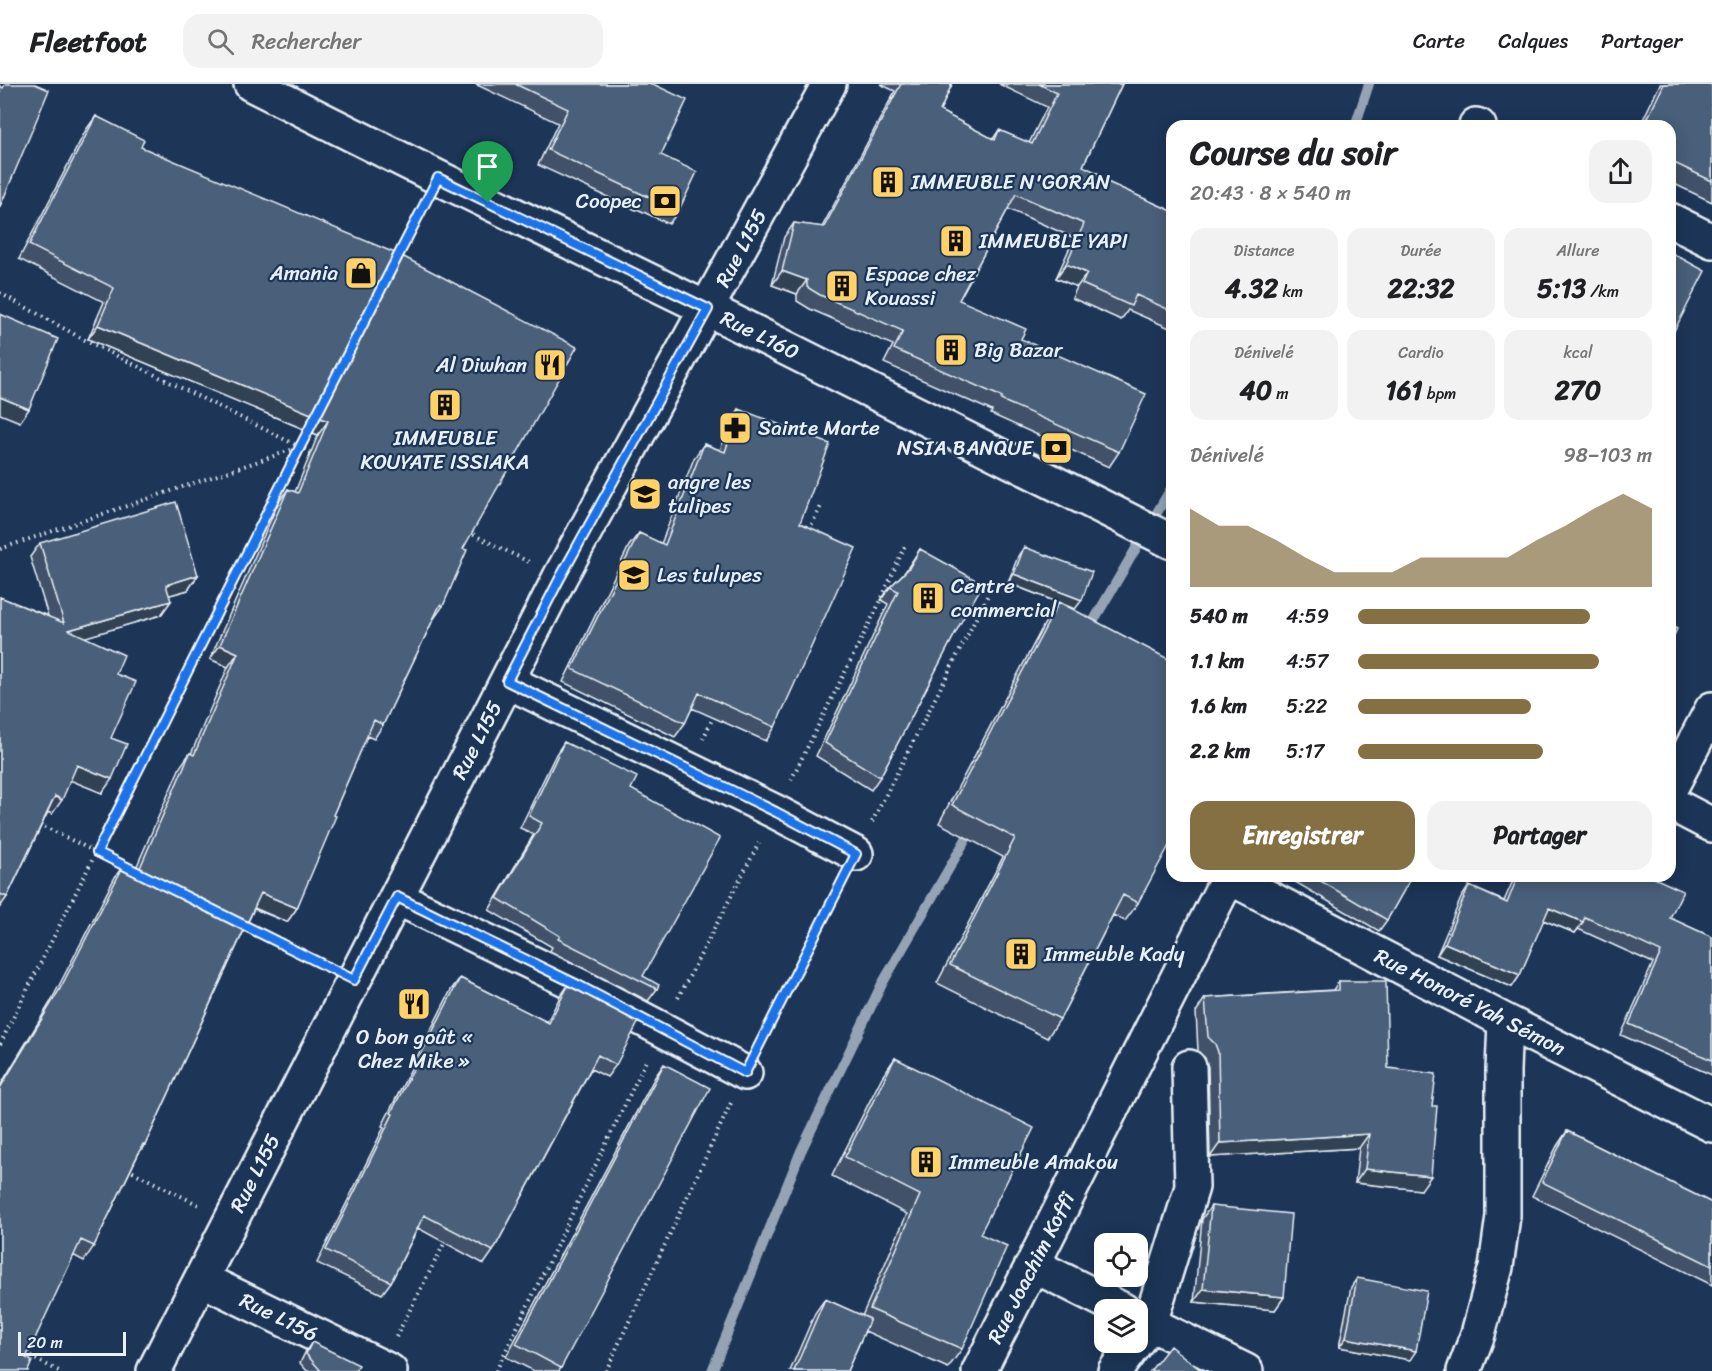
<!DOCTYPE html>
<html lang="fr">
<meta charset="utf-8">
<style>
:root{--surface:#fff;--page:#f2f2f2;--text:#202124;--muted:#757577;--line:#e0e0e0;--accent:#847042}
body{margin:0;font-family:Sriracha,sans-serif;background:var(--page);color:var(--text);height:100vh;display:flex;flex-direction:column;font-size:22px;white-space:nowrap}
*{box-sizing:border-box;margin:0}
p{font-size:20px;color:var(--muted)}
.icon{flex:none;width:33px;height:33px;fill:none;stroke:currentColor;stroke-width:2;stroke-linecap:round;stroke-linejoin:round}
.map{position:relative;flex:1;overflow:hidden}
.panel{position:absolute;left:1166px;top:36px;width:510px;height:762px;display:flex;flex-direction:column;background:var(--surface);border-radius:18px;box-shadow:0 3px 15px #0003}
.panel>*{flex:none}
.fabs{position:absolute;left:1094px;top:1149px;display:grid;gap:12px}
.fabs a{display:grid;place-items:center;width:54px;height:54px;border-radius:12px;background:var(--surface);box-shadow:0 3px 15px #0003;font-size:30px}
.scale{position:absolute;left:18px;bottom:15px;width:108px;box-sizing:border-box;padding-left:6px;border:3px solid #e8f1f8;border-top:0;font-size:16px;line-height:21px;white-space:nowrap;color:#e8f1f8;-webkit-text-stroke:4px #1d3557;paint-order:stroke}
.pin{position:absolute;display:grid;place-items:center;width:51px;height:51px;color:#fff;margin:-62px -26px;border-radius:50% 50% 50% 0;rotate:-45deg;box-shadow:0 0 6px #0007}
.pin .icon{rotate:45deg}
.round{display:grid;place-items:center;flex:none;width:63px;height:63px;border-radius:18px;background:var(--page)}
.head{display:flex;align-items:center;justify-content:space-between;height:102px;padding:0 24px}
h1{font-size:33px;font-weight:700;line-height:45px}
.metrics{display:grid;grid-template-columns:repeat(3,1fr);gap:9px;height:102px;padding:6px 24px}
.metrics div{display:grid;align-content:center;border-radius:15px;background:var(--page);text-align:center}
.metrics b{font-size:26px;font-weight:700}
.metrics small{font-size:16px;font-weight:400}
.metrics p{font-size:16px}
.chart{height:168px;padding:12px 24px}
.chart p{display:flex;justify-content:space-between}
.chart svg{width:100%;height:108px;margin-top:6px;fill:var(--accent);opacity:.7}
.action{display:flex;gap:12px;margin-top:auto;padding:12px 24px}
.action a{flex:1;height:69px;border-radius:18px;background:var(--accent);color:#fff;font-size:24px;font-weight:700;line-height:69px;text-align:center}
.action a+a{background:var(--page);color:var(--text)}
ul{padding:0 24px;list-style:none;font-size:20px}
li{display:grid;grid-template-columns:96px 72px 1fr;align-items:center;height:45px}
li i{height:15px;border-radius:8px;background:var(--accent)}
header{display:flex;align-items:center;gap:36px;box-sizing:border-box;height:84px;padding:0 30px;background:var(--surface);border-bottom:2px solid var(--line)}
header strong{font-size:28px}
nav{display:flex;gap:33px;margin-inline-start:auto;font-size:21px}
.search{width:420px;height:54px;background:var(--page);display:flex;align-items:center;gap:15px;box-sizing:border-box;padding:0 21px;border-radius:18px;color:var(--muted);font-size:22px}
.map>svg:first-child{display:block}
</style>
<header>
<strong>Fleetfoot</strong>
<div class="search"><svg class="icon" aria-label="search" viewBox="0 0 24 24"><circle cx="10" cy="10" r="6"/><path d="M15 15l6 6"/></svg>Rechercher</div>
<nav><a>Carte</a><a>Calques</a><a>Partager</a></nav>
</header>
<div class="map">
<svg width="1712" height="1287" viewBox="0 0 1712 1287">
<rect width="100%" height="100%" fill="#1d3557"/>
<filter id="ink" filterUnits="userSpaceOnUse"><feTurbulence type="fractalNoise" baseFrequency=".0167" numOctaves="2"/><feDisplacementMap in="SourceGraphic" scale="12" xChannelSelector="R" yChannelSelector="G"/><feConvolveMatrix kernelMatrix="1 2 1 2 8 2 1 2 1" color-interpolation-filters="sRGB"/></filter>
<g filter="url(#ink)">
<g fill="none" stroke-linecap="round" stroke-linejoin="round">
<path stroke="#95a4b5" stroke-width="10" d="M1355,42L1369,0
M1087,548L1172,403
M712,1287L801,1067L882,900L973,743"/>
<g stroke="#e8f1f8" stroke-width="38">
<path id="minor" d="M251,0L439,94L732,237L1172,458
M1476,41L1479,42
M1670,136L1712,157
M507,597L776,728L856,770
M1670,705L1712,625
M1670,719L1712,741
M1229,793L1505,937L1712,1041
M397,814L578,901L745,989
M1033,1181L1123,1226
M201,1195L390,1287
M1137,1233L1246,1287
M1137,1257L1150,1239L1192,1103L1189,983
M154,1287L560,493L829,0
M979,1287L1229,792
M1115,1287L1136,1258
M1464,1287L1478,1250L1496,1183L1503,1132V986L1505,937"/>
</g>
<path stroke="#e8f1f8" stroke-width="4" stroke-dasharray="1.5 4.5" stroke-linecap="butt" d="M397,175L424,123
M0,209L83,255L314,370
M809,446L822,420
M468,448L529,478
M0,465L300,363
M703,655L715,629
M791,696L881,516L906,459
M872,738L989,509
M39,740L126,783
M243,841L322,880
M678,914L759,759
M761,958L840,801
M0,960L309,344
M127,1085L201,1122
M396,1253L446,1156
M25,1270L59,1287
M496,1287L646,977
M606,1287L731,1019"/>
<use href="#minor" stroke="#1d3557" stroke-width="33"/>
</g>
<path fill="#3f5169" stroke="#e8f1f8" stroke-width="1.5" d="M475,0H653L661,71L679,126L669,140L637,125L636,126L538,81L558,39Z
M880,0H952L940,27L993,55L999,46L1029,59L1047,23L999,0H1122L1083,82L1098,94L1172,127V245L1128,226L1121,236L1072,214L1077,203L1056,194L1074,154L1008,125L959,216L1021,255L1119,368L1109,383L991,330L992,327L884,279L893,261L810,225L797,217V210L772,201L784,153L794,139L822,143L895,7Z
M1660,0H1712V118L1670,98V42H1640Z
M96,32L141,63L463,465L443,522L433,536L383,641L374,655L367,652L333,731L297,824L287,838L254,825L145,1061L139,1069L94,1162L84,1177L73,1171L0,1287V1002L50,919L115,793L125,779L136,784L180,683L190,669L191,670L228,583L210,575L278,419L288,405L295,408L318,351L88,255L104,218L19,175L86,46Z
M739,325L800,439L775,643L766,657L692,624L685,639L675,653L563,598L629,462L639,449L661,460L694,374L704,360L720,366L730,339Z
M40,459L198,491L188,506L169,511L161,531L84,553L116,590L111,654L102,709L71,696L52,730L48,728L7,813L0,823V513L48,532L30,473Z
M1024,463L1075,525L1061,519L1138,819L1125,837L1113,831L1060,935L1047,954L937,899L1003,773L939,739L1046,537L1059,519L1008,499L1018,472Z
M920,465L960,540L880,693L871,706L816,672L888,520L881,516L890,503L905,488Z
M564,658L631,705L643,892L657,905L648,917L550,867L552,863L489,826L534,750L520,744L556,670Z
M1285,792H1412L1387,836L1379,847Z
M1515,792H1650L1670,834L1712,853V991L1621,951L1653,879L1578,845L1575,849L1543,836L1520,891L1512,903L1437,871L1461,814L1469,802L1504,817Z
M460,894L547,938L560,913L569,900L616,981L607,993L591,985L493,1167L484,1180L418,1144L391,1198L382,1210L317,1179L384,1043L382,1042L451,906Z
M1339,897L1388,984L1421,1106L1355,1099L1359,1064L1210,1073L1208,983L1205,974L1198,967L1196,928L1205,914L1333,906Z
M895,974L980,1150L962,1265L948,1284L865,1247L847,1287H790L815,1229L825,1215L862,1232L907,1130L832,1092L882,993Z
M664,980L561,1284L559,1287H534L506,1273L655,993Z
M1567,1047L1712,1119V1201L1532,1112L1557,1062Z
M1211,1122L1284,1213L1275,1226L1194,1218L1202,1135Z
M1357,1194L1410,1276L1339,1263L1351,1203Z
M312,1258L355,1287H307L300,1279L306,1267Z"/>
<path fill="#334255" stroke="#e8f1f8" stroke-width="1.5" d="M1066,180L1087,189L1077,203L1056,194Z
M782,187L807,196L797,210L772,201Z
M98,241L328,337L318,351L88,255Z
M0,313L29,325L20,338L0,330Z
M1014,490L1082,516L1075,525L1008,499Z
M198,491L188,506L156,515L166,501Z
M171,517L161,531L59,561L69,546Z
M220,561L238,569L228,583L210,575Z
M77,681L112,695L102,709L67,695Z
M55,712L62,716L52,730L45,727Z
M261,809L297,824L287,838L252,823Z
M1549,824L1583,838L1575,849L1541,835Z
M1445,859L1520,891L1512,903L1437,871Z
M1369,1050L1359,1064L1210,1073L1220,1059Z
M1365,1085L1431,1092L1421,1106L1355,1099Z
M1203,1205L1284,1213L1275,1226L1194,1218Z
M1346,1254L1416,1267L1410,1276L1339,1263Z"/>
<path fill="#495e7a" stroke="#e8f1f8" stroke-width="1.5" d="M5,0H35L49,6L0,123V2L3,4Z
M515,0H653L687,16L661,71L697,88L679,126L646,111V112L548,66L568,25Z
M901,0H952L940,27L995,56L999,46L1032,60L1057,9L1039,0H1122L1083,82L1100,90L1098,94L1172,127V227L1136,211L1131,222L1082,200L1087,189L1066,180L1084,140L1016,110L959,216L1026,245L1021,255L1146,310L1119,368L1001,316L1002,313L894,265L903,247L820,211L807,203V196L782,187L794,139L824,143Z
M1664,0H1712V97L1670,77V42H1644Z
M96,32L144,56L141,63L402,172L577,263L463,465L467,466L443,522L440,521L383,641L374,636L333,731L336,732L297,824L261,809L145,1061L143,1060L94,1162L81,1156L26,1274L32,1277L28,1287H0V1004L60,905L125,779L139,786L190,669L194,671L238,569L220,561L288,405L298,409L328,337L98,241L114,204L29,161Z
M1670,168L1705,187L1670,255Z
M0,230L58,255L29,325L0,313Z
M739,325L830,360L800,439L856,464L775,643L699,609L685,639L572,585L639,449L665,461L704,360L725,368Z
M176,418L198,491L166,501L171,517L69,546L124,571L116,590L136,598L111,654L127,660L112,695L77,681L62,716L55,712L7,813L0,810V513L64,539L40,459Z
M1024,463L1092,488L1082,516L1014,490Z
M920,465L983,500L960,540L880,693L825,659L898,507L890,503L909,484Z
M1059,518L1172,577V756L1138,819L1123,811L1060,935L950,881L1015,754L952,721Z
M1670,541L1677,545L1670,560Z
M564,658L637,693L631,705L720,754L643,892L659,901L657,905L558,855L560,852L497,814L542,739L529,732Z
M1312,792H1412L1387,836Z
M1518,792H1650L1683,807L1670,834L1712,853V976L1629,940L1661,868L1585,833L1583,838L1549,824L1520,891L1445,859L1469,802L1507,819Z
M460,894L549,939L569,900L639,937L616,981L598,971L493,1167L424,1131L391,1198L326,1166L393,1030L391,1029Z
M1339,897H1386L1388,984L1436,990L1432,1022H1437L1431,1092L1365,1085L1369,1050L1220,1059L1218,968L1215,960L1208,953L1205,914L1339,906Z
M895,974L1034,1044L980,1150L1007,1162L962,1265L870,1225L920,1111L845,1073Z
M664,980L710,1004L561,1284L516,1260Z
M1567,1047L1712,1119V1182L1542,1098Z
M1211,1122L1291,1130L1284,1213L1203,1205Z
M1357,1194L1427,1207L1416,1267L1346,1254Z
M825,1215L870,1235L847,1287H794Z
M312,1258L359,1281L355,1287H321L306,1270Z
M1170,1262L1202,1287H1150Z"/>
</g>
<g fill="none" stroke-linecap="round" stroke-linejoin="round" filter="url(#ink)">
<g stroke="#fff" stroke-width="12">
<path id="route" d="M438,94L708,225L560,494L507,597L776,728L856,770L745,989L578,901L397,813L354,896L97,768L300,363Z"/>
</g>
<use href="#route" stroke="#1a73e8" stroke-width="8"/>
</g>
<defs>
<g id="building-square" transform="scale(1.725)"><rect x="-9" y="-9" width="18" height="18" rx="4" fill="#ffd166" stroke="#1d3557"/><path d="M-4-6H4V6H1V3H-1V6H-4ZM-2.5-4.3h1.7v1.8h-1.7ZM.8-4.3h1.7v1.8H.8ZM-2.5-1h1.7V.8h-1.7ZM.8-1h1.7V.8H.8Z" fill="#111"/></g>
<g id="bank-square" transform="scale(1.725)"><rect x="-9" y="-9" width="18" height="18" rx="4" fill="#ffd166" stroke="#1d3557"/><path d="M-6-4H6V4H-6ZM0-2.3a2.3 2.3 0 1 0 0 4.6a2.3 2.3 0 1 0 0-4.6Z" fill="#111"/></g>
<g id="shop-square" transform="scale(1.725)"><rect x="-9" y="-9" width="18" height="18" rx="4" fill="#ffd166" stroke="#1d3557"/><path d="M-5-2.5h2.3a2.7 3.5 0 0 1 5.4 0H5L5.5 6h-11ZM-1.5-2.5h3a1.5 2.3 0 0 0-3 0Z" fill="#111"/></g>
<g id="restaurant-square" transform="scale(1.725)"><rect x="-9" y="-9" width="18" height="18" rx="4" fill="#ffd166" stroke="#1d3557"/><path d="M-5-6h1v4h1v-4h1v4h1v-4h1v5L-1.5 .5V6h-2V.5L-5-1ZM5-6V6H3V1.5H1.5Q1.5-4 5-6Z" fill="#111"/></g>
<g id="pharmacy-square" transform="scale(1.725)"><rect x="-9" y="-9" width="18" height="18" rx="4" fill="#ffd166" stroke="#1d3557"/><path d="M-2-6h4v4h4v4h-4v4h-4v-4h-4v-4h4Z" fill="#111"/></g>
<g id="school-square" transform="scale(1.725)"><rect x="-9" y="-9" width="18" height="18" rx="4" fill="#ffd166" stroke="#1d3557"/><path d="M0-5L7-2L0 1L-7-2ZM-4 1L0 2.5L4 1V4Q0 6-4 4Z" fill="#111"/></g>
</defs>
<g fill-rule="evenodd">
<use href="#building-square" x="888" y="98"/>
<use href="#bank-square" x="665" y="117"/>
<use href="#building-square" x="956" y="157"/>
<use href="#shop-square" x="361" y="189"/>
<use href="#building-square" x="842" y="202"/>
<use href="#building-square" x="951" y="266"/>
<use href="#restaurant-square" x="550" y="281"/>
<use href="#building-square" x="445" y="321"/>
<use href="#pharmacy-square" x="735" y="344"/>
<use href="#bank-square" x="1056" y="364"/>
<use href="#school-square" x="645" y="410"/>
<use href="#school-square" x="634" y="491"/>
<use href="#building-square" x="928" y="514"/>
<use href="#building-square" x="1021" y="870"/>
<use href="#restaurant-square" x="414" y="920"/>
<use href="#building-square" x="926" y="1078"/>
</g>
<g text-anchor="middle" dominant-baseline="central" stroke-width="4.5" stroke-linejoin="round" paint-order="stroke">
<g font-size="21" fill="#e8f1f8" stroke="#1d3557" text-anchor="start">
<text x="911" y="98">IMMEUBLE N'GORAN</text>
<text x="642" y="117" text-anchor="end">Coopec</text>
<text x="979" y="157">IMMEUBLE YAPI</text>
<text x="338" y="189" text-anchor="end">Amania</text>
<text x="865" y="190">Espace chez<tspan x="865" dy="24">Kouassi</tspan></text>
<text x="974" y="266">Big Bazar</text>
<text x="527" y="281" text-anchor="end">Al Diwhan</text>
<text x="758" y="344">Sainte Marte</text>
<text x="445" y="354" text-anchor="middle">IMMEUBLE<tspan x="445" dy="24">KOUYATE ISSIAKA</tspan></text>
<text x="1033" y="364" text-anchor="end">NSIA BANQUE</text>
<text x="668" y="398">angre les<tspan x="668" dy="24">tulipes</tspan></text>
<text x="657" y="491">Les tulupes</text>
<text x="951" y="502">Centre<tspan x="951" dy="24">commercial</tspan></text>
<text x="1044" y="870">Immeuble Kady</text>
<text x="414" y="953" text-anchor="middle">O bon goût «<tspan x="414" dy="24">Chez Mike »</tspan></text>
<text x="949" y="1078">Immeuble Amakou</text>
</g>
<g font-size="21" fill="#e8f1f8" stroke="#1d3557">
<text transform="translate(741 164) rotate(-62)">Rue L155</text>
<text transform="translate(760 251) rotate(26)">Rue L160</text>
<text transform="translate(477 656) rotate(-63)">Rue L155</text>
<text transform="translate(1470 918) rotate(27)">Rue Honoré Yah Sémon</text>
<text transform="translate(255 1089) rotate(-63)">Rue L155</text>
<text transform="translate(1031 1184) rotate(-63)">Rue Joachim Koffi</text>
<text transform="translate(279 1233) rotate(26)">Rue L156</text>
</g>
</g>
</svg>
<div class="fabs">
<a><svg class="icon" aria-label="locate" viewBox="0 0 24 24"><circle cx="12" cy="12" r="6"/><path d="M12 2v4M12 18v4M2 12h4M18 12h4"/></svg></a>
<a><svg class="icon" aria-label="layers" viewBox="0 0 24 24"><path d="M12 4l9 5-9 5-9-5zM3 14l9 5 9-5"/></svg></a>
</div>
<div class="scale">20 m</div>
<div class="pin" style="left:488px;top:119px;background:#1e9e55"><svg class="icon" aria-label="arrive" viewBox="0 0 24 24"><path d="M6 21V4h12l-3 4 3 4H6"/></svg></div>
<section class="panel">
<div class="head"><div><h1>Course du soir</h1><p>20:43 · 8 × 540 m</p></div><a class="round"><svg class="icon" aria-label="share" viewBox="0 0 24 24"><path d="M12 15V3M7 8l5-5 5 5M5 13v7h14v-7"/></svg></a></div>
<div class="metrics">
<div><p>Distance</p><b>4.32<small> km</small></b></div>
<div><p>Durée</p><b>22:32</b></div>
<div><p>Allure</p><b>5:13<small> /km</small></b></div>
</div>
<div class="metrics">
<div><p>Dénivelé</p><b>40<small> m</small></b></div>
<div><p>Cardio</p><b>161<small> bpm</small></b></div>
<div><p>kcal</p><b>270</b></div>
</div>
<div class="chart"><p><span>Dénivelé</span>98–103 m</p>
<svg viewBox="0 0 160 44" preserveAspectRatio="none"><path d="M0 44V12L10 19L20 19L30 25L40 32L50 38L60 38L70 38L80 32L90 32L100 32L110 32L120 25L130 19L140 12L150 6L160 12V44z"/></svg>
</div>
<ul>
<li><b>540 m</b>4:59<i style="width:79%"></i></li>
<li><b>1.1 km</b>4:57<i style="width:82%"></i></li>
<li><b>1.6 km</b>5:22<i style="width:59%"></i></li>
<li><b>2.2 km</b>5:17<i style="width:63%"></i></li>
</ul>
<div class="action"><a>Enregistrer</a><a>Partager</a></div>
</section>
</div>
